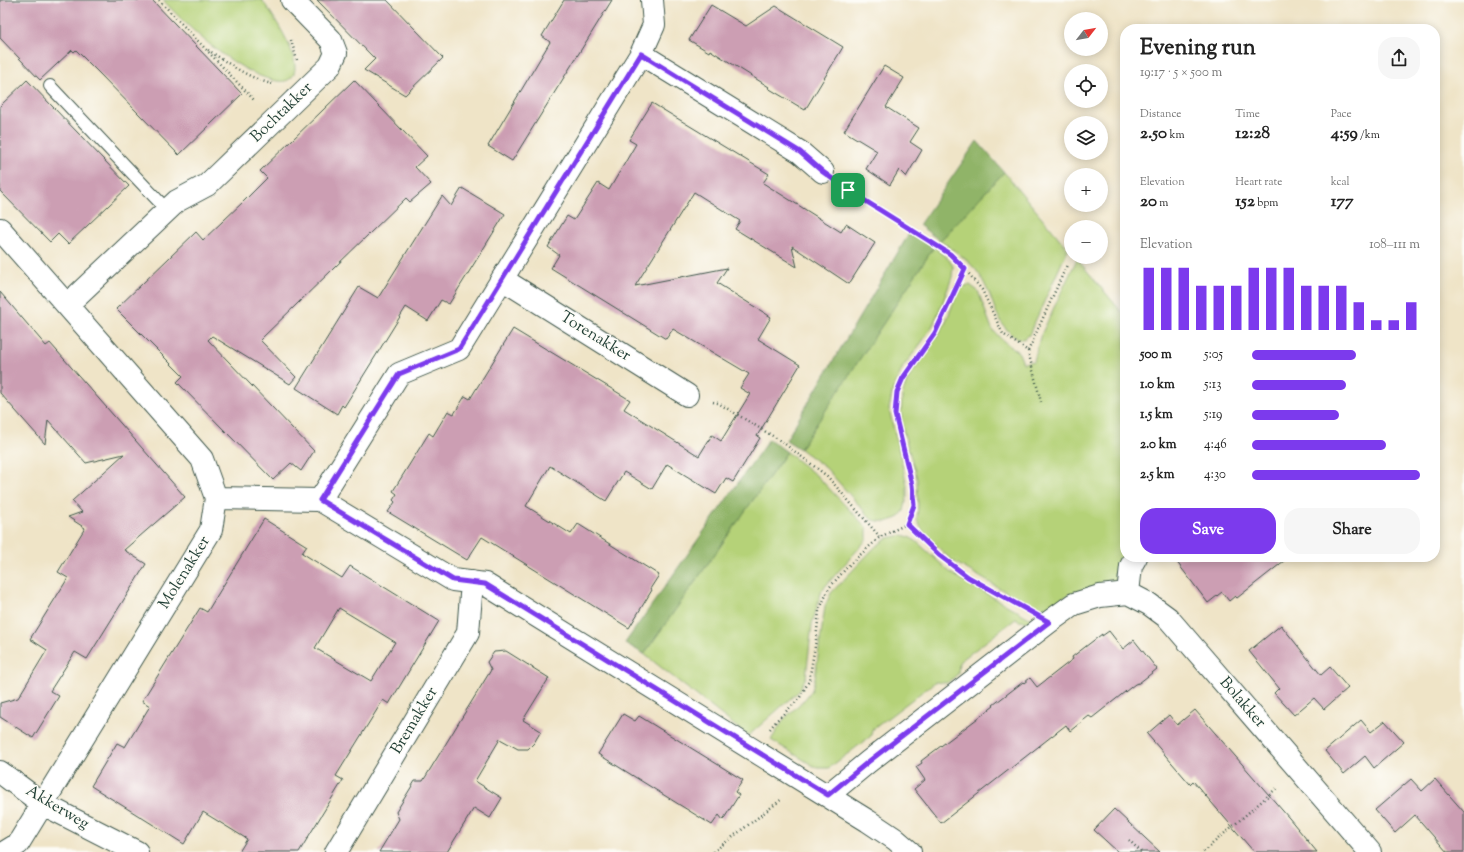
<!DOCTYPE html>
<meta charset="utf-8">
<style>
:root{--surface:#fff;--page:#f6f6f6;--text:#222;--muted:#767676;--accent:#7c3aed}
body{margin:0;font-family:"Sorts Mill Goudy",serif;background:var(--page);color:var(--text);height:100vh;display:flex;flex-direction:column;font-size:15px;white-space:nowrap}
*{box-sizing:border-box;margin:0}
p{font-size:13px;color:var(--muted)}
.icon{flex:none;width:22px;height:22px;fill:none;stroke:currentColor;stroke-width:2;stroke-linecap:round;stroke-linejoin:round}
.map{position:relative;flex:1;overflow:hidden}
.details{position:absolute;left:1120px;top:24px;width:320px;height:538px;display:flex;flex-direction:column;background:var(--surface);border-radius:16px;box-shadow:0 2px 10px #0003}
.details>*{flex:none}
.needle{width:26px;rotate:59deg}
.buttons{position:absolute;left:1064px;top:12px;display:grid;gap:8px}
.buttons a{display:grid;place-items:center;width:44px;height:44px;border-radius:50%;background:var(--surface);box-shadow:0 2px 10px #0003;font-size:20px}
.pin{position:absolute;display:grid;place-items:center;width:34px;height:34px;color:#fff;margin:-17px;border-radius:8px;box-shadow:0 2px 6px #0006}
.round{display:grid;place-items:center;flex:none;width:42px;height:42px;border-radius:16px;background:var(--page)}
.headline{display:flex;align-items:center;justify-content:space-between;height:68px;padding:0 20px}
h1{font-size:22px;font-weight:800;line-height:30px}
.figures{display:grid;grid-template-columns:repeat(3,1fr);gap:6px;height:68px;padding:4px 20px}
.figures div{display:grid;align-content:center}
.figures b{font-size:17px;font-weight:800}
.figures small{font-size:11px;font-weight:400}
.figures p{font-size:11px}
.chart{height:112px;padding:8px 20px}
.chart p{display:flex;justify-content:space-between}
.chart svg{width:100%;height:72px;margin-top:4px;stroke:var(--accent);stroke-width:6}
.action{display:flex;gap:8px;margin-top:auto;padding:8px 20px}
.action a{flex:1;height:46px;border-radius:16px;background:var(--accent);color:#fff;font-size:16px;font-weight:800;line-height:46px;text-align:center}
.action a+a{background:var(--page);color:var(--text)}
ul{padding:0 20px;list-style:none;font-size:13px}
li{display:grid;grid-template-columns:64px 48px 1fr;align-items:center;height:30px}
li i{height:10px;border-radius:5px;background:var(--accent)}
.map>svg:first-child{display:block}
</style>
<div class="map">
<svg width="1464" height="852" viewBox="0 0 1464 852">
<rect width="100%" height="100%" fill="#fdfcf7"/>
<filter id="ink" filterUnits="userSpaceOnUse"><feTurbulence type="fractalNoise" baseFrequency=".025" numOctaves="2"/><feDisplacementMap in="SourceGraphic" scale="8" xChannelSelector="R" yChannelSelector="G"/><feConvolveMatrix kernelMatrix="1 2 1 2 8 2 1 2 1" color-interpolation-filters="sRGB"/></filter>
<filter id="wash" filterUnits="userSpaceOnUse"><feTurbulence type="fractalNoise" baseFrequency=".012" numOctaves="4" result="noise"/><feDisplacementMap in="SourceGraphic" scale="16" xChannelSelector="R" yChannelSelector="G"/><feGaussianBlur stdDeviation="0.9" result="paint"/><feColorMatrix in="noise" values="0 0 0 0 0 0 0 0 0 0 0 0 0 0 0 0 0 1.4 0 .05"/><feComposite in="paint" operator="in"/></filter>
<g filter="url(#wash)">
<rect width="100%" height="100%" fill="#efe4c7"/>
<path fill="#b5d278" stroke="#6a8856" d="M163,0H262C271,13 311,69 288,80C278,85 254,74 244,68C214,51 187,26 163,0Z
M1004,172L1068,249L1029,335C1019,347 1005,329 1000,320C993,308 991,294 984,283C982,278 979,274 976,270C966,258 953,249 940,241Z
M934,247L949,260L953,266L952,277L943,302L933,325L922,342L903,367L893,389L889,409L907,485V497L904,511L898,518L886,522L872,520L826,468L800,449Z
M1077,259L1125,316V554L1121,562V571L1115,581L1103,586L1070,594L1056,602L1042,613L951,560L924,533L917,520L918,506L917,478L901,423L902,396L906,383L914,370L945,324L959,289L963,286L970,285L978,291L992,329L1001,339L1019,353L1023,363L1034,361L1040,337Z
M787,452L817,476L867,528V539L822,590L812,624L806,677L799,691L748,736L644,654Z
M903,535L909,537L916,541L952,574L1033,620L1030,622L1018,621L1017,618L959,662L958,674L947,683L935,682L872,730L871,736L829,768H817L771,740L784,719L805,699L812,690L815,678L825,606L831,593L875,547L888,538Z"/>
<path fill="#90b468" stroke="#58784e" d="M977,141L1004,172L940,241L919,225Z
M910,232L934,247L800,449L786,440Z
M769,439L787,452L644,654L625,643Z"/>
<g id="blocks">
<path fill="#cc9eb3" fill-rule="evenodd" d="M0,0H152L242,94L179,155L99,73L76,50L74,52L72,50L40,80L0,38Z
M317,0H387L443,58L405,95L364,70L375,59Z
M564,0H612L512,161L488,146L550,42L542,36Z
M711,5L746,26L776,6L843,47L805,110L768,88L769,87L710,50L709,52L689,40Z
M884,66L904,78L886,107L919,128L910,142L922,150L906,177L899,170L890,185L866,169L877,151L844,131Z
M27,80L129,186L68,244L58,234L50,242L0,191V106Z
M354,80L427,156L415,167L431,184L410,202L406,198L260,340L296,377L290,384L212,336L208,340L314,451L301,471L291,463L273,480L177,382L183,376L116,309L196,232L203,240L243,202L267,178L260,171Z
M652,103L769,174L763,183L841,232L846,224L875,243L849,284L792,246L797,267L735,229L740,221L694,192L635,286L727,268L717,283L771,317L758,339L800,365L757,436L760,438L733,482L726,478L716,494L667,464L652,489L624,472L606,501L550,466L526,506L571,534L578,524L659,575L650,589L652,590L629,628L482,537L467,560L388,512L395,502L393,500L397,494L393,491L429,433L433,436L448,411L454,414L465,396L470,399L513,329L630,400L624,409L699,456L712,435L721,441L750,394L740,388L749,374L673,329L666,339L551,268L559,255L548,247L567,216L574,220L598,183L609,190L636,144L629,140Z
M462,188L505,214L449,304L441,300L428,321L406,307L344,407L342,405L337,414L296,388L359,287L378,298L442,196L451,206Z
M0,292L46,346L50,343L185,497L124,550L146,564L87,659L75,652L50,691L59,696L33,738L0,717V703L18,698L47,650L30,639L68,578L58,572L85,528L68,517L82,512L72,501L124,454L86,463L48,420L45,444L0,393Z
M264,519L307,546L302,553L342,578L350,566L439,621L389,704L383,700L336,776L343,780L299,852H239L247,839L203,812L184,844L91,786L117,743L125,747L150,706L142,701L200,608L207,612ZM339,608L395,642L371,681L315,648Z
M1173,557H1289L1237,598L1235,596L1229,601L1222,592L1208,603Z
M1281,625L1321,675L1330,667L1348,688L1324,709L1314,698L1294,715L1274,693L1279,688L1249,651Z
M1109,631L1123,649L1134,640L1157,669L1139,683L1135,684L1092,718L1089,716L1070,731L1066,725L941,823L914,789L925,780L916,767L922,763L921,761L994,706L993,705L1023,682L1024,683L1030,678L1037,687L1073,659L1072,657L1102,634V636Z
M506,651L549,678L523,720L541,731L534,743L528,749H518L500,739L475,781L502,798L490,818L474,808L447,852H379L399,819L396,812L415,781H423L491,670L487,662L494,652Z
M1195,710L1289,818L1317,852H1254L1193,781L1190,784L1147,734L1169,715L1177,725Z
M623,714L635,721L639,716L743,780L735,792L739,795L723,820L719,815L712,825L598,754Z
M1361,720L1371,732L1385,721L1404,742L1374,768L1365,756L1344,774L1325,751Z
M1411,779L1422,791L1435,779L1464,812V852H1447L1415,815L1395,833L1375,810Z
M1114,809L1160,852H1118L1094,830Z"/>
</g>
</g>
<g filter="url(#ink)">
<use href="#blocks" fill-opacity="0" stroke="#3e564a" stroke-width="1"/>
<g fill="none" stroke-linecap="round" stroke-linejoin="round">
<g stroke="#3e564a" stroke-width="14">
<path id="service" d="M50,86L167,210"/>
</g>
<g stroke="#3e564a" stroke-width="24">
<path id="minor" d="M641,54L800,152L823,172
M0,229L202,459L216,498L211,530L18,844L5,852
M502,279L687,395
M67,305L177,201L207,185L330,66L336,53L331,40L292,0
M216,498L320,500L399,374L459,349L641,54L654,25L652,0
M320,500L453,580L485,584L868,821L895,839L910,852
M1136,557L1131,566L1128,593L1149,604L1168,618L1370,852
M0,772L43,804L137,852
M828,795L868,762L1049,622L1074,604L1100,596L1128,593
M336,852L468,633L472,582"/>
</g>
<path stroke="#3e564a" stroke-width="2.5" stroke-dasharray="1 3" stroke-linecap="butt" d="M159,0L255,101
M291,40L297,60
M208,50C228,63 248,78 272,84
M845,187L950,254L965,269L982,290L1003,334L1028,351L1067,265
M1028,351L1041,402
M713,402L718,403L781,441L827,476L880,537
M907,524L939,555L968,577L1023,607
M770,729L777,720L799,699L809,681L816,640L819,611L829,588L850,564L880,537L907,524L914,505L912,485L895,414L897,392L903,378L935,333L965,269
M1129,840L1141,852
M713,852L782,799
M1203,852L1278,787"/>
<use href="#service" stroke="#fff" stroke-width="12"/>
<use href="#minor" stroke="#fff" stroke-width="22"/>
</g>
</g>
<g fill="none" stroke-linecap="round" stroke-linejoin="round" filter="url(#ink)">
<g stroke="#fff" stroke-width="8">
<path id="route" d="M641,54L800,152L823,172L848,190L950,254L965,269L935,333L903,378L897,392L895,414L912,485L914,505L907,524L939,555L968,577L1049,622L868,762L828,795L485,584L453,580L320,500L399,374L459,349Z"/>
</g>
<use href="#route" stroke="#7c3aed" stroke-width="5"/>
</g>
<g text-anchor="middle" dominant-baseline="central" stroke-width="3" stroke-linejoin="round" paint-order="stroke">
<g font-size="16" fill="#1f3d34" stroke="#fdfcf7">
<text transform="translate(282 113) rotate(-44)">Bochtakker</text>
<text transform="translate(595 337) rotate(32)">Torenakker</text>
<text transform="translate(185 573) rotate(-58)">Molenakker</text>
<text transform="translate(1242 703) rotate(49)">Bolakker</text>
<text transform="translate(415 721) rotate(-59)">Bremakker</text>
<text transform="translate(57 808) rotate(31)">Akkerweg</text>
</g>
</g>
</svg>
<div class="buttons">
<a><svg class="needle" viewBox="-14 -14 28 28"><path d="M0-13l5 13h-10z" fill="#e53935"/><path d="M0 13l5-13h-10z" fill="#767676"/></svg></a>
<a><svg class="icon" aria-label="locate" viewBox="0 0 24 24"><circle cx="12" cy="12" r="6"/><path d="M12 2v4M12 18v4M2 12h4M18 12h4"/></svg></a>
<a><svg class="icon" aria-label="layers" viewBox="0 0 24 24"><path d="M12 4l9 5-9 5-9-5zM3 14l9 5 9-5"/></svg></a>
<a>+</a>
<a>−</a>
</div>
<div class="pin" style="left:848px;top:190px;background:#1e9e55"><svg class="icon" aria-label="arrive" viewBox="0 0 24 24"><path d="M6 21V4h12l-3 4 3 4H6"/></svg></div>
<section class="details">
<div class="headline"><div><h1>Evening run</h1><p>19:17 · 5 × 500 m</p></div><a class="round"><svg class="icon" aria-label="share" viewBox="0 0 24 24"><path d="M12 15V3M7 8l5-5 5 5M5 13v7h14v-7"/></svg></a></div>
<div class="figures">
<div><p>Distance</p><b>2.50<small> km</small></b></div>
<div><p>Time</p><b>12:28</b></div>
<div><p>Pace</p><b>4:59<small> /km</small></b></div>
</div>
<div class="figures">
<div><p>Elevation</p><b>20<small> m</small></b></div>
<div><p>Heart rate</p><b>152<small> bpm</small></b></div>
<div><p>kcal</p><b>177</b></div>
</div>
<div class="chart"><p><span>Elevation</span>108–111 m</p>
<svg viewBox="0 0 160 44" preserveAspectRatio="none"><path d="M5 44V6M15 44V6M25 44V6M35 44V17M45 44V17M55 44V17M65 44V6M75 44V6M85 44V6M95 44V17M105 44V17M115 44V17M125 44V27M135 44V38M145 44V38M155 44V27"/></svg>
</div>
<ul>
<li><b>500 m</b>5:05<i style="width:62%"></i></li>
<li><b>1.0 km</b>5:13<i style="width:56%"></i></li>
<li><b>1.5 km</b>5:19<i style="width:52%"></i></li>
<li><b>2.0 km</b>4:46<i style="width:80%"></i></li>
<li><b>2.5 km</b>4:30<i style="width:100%"></i></li>
</ul>
<div class="action"><a>Save</a><a>Share</a></div>
</section>
</div>
